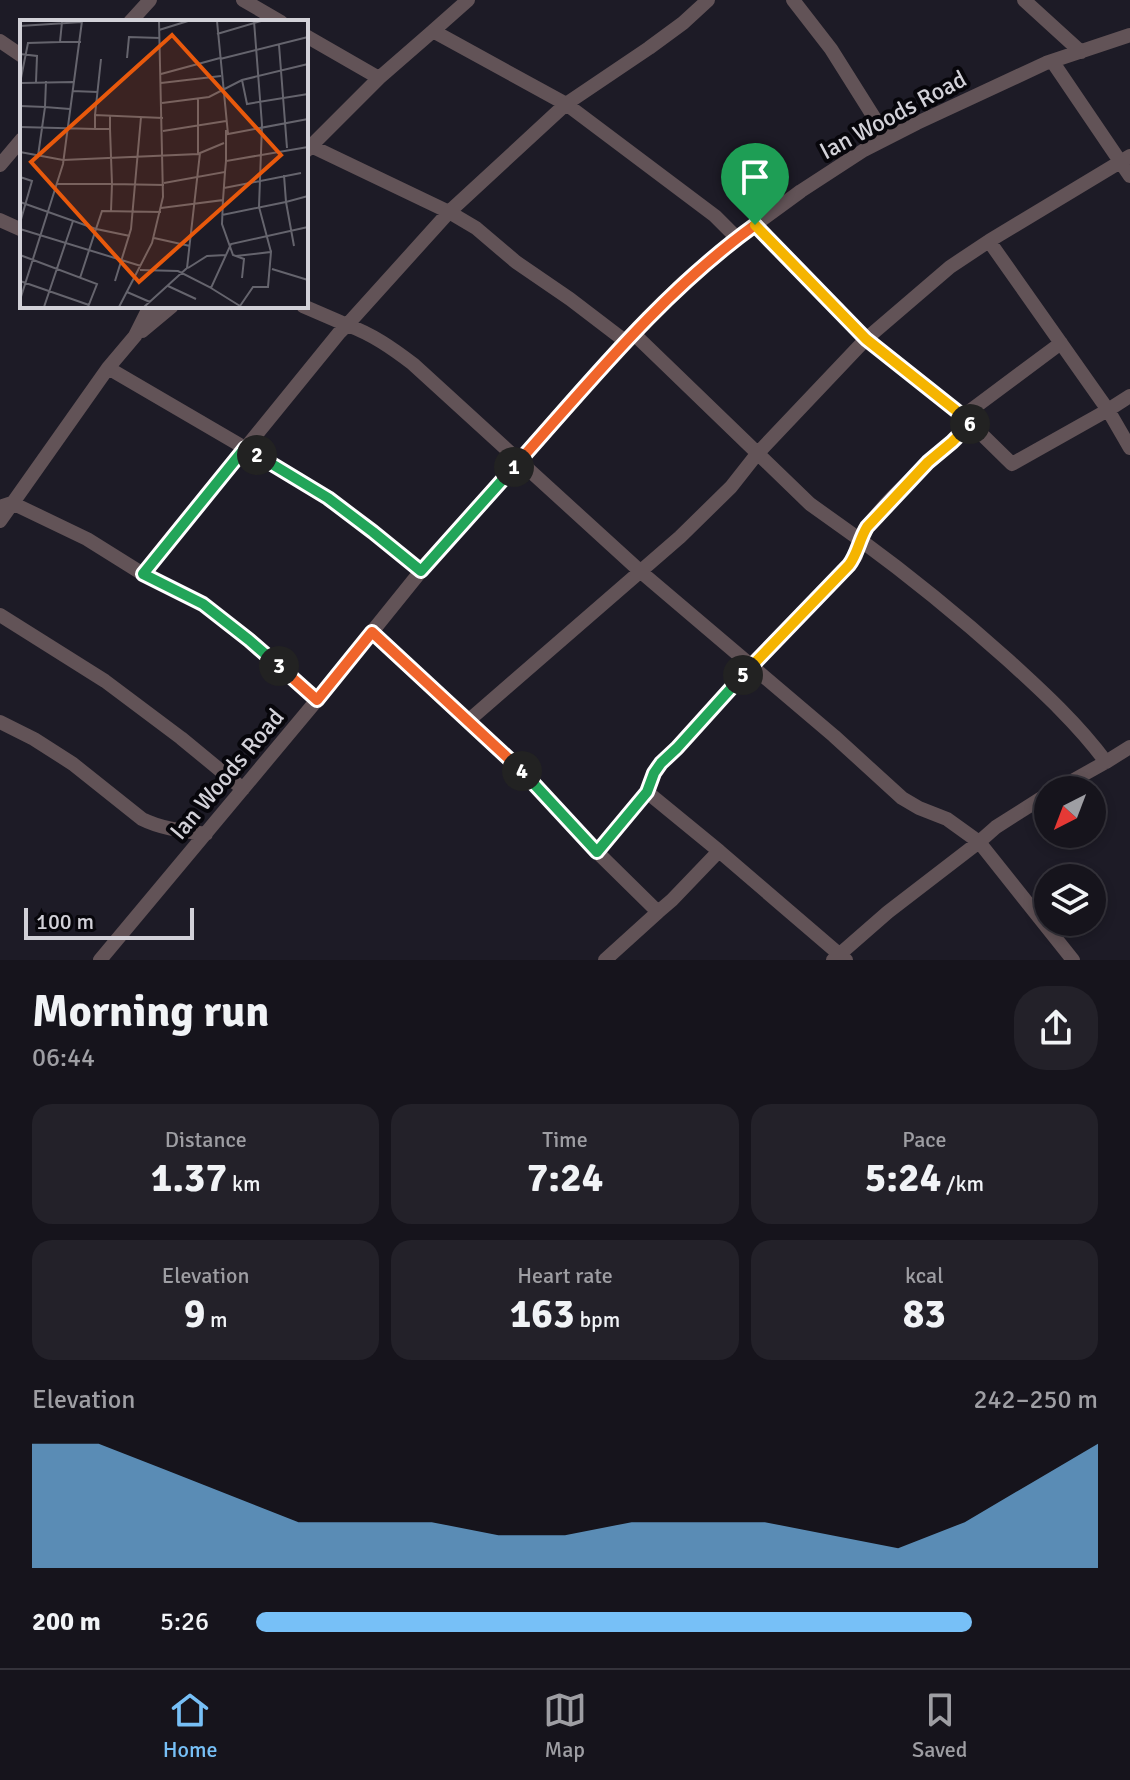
<!DOCTYPE html>
<meta charset="utf-8">
<style>
:root{--surface:#16141c;--page:#232129;--text:#f1f3f6;--muted:#9e9ea3;--line:#35333b;--accent:#77c0f7}
body{margin:0;font-family:Signika,sans-serif;background:var(--page);color:var(--text);height:100vh;display:flex;flex-direction:column;font-size:30px;white-space:nowrap}
*{box-sizing:border-box;margin:0}
p{font-size:26px;color:var(--muted)}
.icon{flex:none;width:44px;height:44px;fill:none;stroke:currentColor;stroke-width:2;stroke-linecap:round;stroke-linejoin:round}
.map{position:relative;height:960px;overflow:hidden}
.panel{display:flex;flex-direction:column;background:var(--surface);flex:1}
.panel>*{flex:none}
.needle{width:52px;rotate:222deg}
.buttons{position:absolute;left:1034px;top:776px;display:grid;gap:16px}
.buttons a{display:grid;place-items:center;width:72px;height:72px;border-radius:50%;background:var(--surface);box-shadow:0 4px 12px #0003,0 0 0 2px var(--line);font-size:40px}
.scale{position:absolute;left:24px;bottom:20px;width:170px;box-sizing:border-box;padding-left:8px;border:4px solid #d2d1d8;border-top:0;font-size:22px;line-height:28px;white-space:nowrap;color:#d2d1d8;-webkit-text-stroke:6px #07060b;paint-order:stroke}
.pin{position:absolute;display:grid;place-items:center;width:68px;height:68px;color:#fff;margin:-82px -34px;border-radius:50% 50% 50% 0;rotate:-45deg;box-shadow:0 0 8px #0007}
.pin .icon{rotate:45deg}
.km{position:absolute;width:40px;height:40px;margin:-20px;border-radius:50%;background:#222;color:#fff;font-size:22px;line-height:40px;text-align:center}
.round{display:grid;place-items:center;flex:none;width:84px;height:84px;border-radius:32px;background:var(--page)}
.overview{display:flex;align-items:center;justify-content:space-between;height:136px;padding:0 32px}
h1{font-size:44px;font-weight:700;line-height:60px}
.stats{display:grid;grid-template-columns:repeat(3,1fr);gap:12px;height:136px;padding:8px 32px}
.stats div{display:grid;align-content:center;border-radius:20px;background:var(--page);text-align:center}
.stats b{font-size:40px;font-weight:700}
.stats small{font-size:22px;font-weight:400}
.stats p{font-size:22px}
.chart{height:224px;padding:16px 32px}
.chart p{display:flex;justify-content:space-between}
.chart svg{width:100%;height:144px;margin-top:8px;fill:var(--accent);opacity:.7}
ul{padding:0 32px;list-style:none;font-size:26px}
li{display:grid;grid-template-columns:128px 96px 1fr;align-items:center;height:60px}
li i{height:20px;border-radius:10px;background:var(--accent)}
.tab-bar{display:flex;justify-content:space-around;align-items:center;height:112px;border-top:2px solid var(--line);background:var(--surface);font-size:22px;color:var(--muted)}
.tab-bar a{display:grid;justify-items:center;gap:4px}
.tab-bar .selected{color:var(--accent)}
.map>svg:first-child{display:block}
</style>
<div class="map">
<svg width="1130" height="960" viewBox="0 0 1130 960">
<rect width="100%" height="100%" fill="#1d1b26"/>
<g fill="none" stroke-linecap="round" stroke-linejoin="round">
<path stroke="#625357" stroke-width="14" d="M243,0L281,22
M793,0L831,49L887,138
M1024,0L1081,52
M130,22L150,0
M433,31L468,0
M306,36L379,78
M0,41L22,56
M1052,61L1130,176
M311,146L379,78L433,31L566,104L715,216L737,238
M306,151L311,146L449,212L476,228L516,262L570,299L625,341
M0,165L22,139
M0,220L22,230
M755,225L866,339L963,416L1012,464L1108,410L1130,448
M989,241L1108,410L1130,396
M303,306L347,325L449,212L566,104L649,48L683,23L708,0
M142,331L172,306
M633,333L810,504L859,539L856,556L849,565L751,665L677,748L661,763L654,773L647,792
M108,368L245,448L328,498L373,532L421,571
M963,416L1061,343
M971,423C934,461 888,493 859,539C911,577 960,617 1008,660C1043,692 1078,724 1106,762
M0,507L12,503L87,539L143,574L203,604L249,640L317,700
M0,521L108,368L135,336L150,306
M143,574L339,333L347,325C372,334 392,348 413,364L641,572L834,736L902,798L919,808L947,819L979,842L1073,960
M0,615L105,681L181,738L243,789
M372,632L519,768L597,852L658,912L672,900L719,851L846,960
M468,721L680,537L731,487L757,454L866,339L950,267L989,241L1130,156
M0,722L34,739L73,764L142,819C162,829 184,831 206,834
M1056,790L1106,762L1130,747
M597,852L647,792L719,851
M100,960L317,700L421,571L625,341L684,282L737,238L801,191L864,150L917,123L1046,63L1130,35
M605,960L658,912
M833,960L888,912L979,842L996,827L1048,794"/>
</g>
<g fill="none" stroke-linecap="round" stroke-linejoin="round">
<g stroke="#fff" stroke-width="16">
<path id="split-1" d="M514,467C590,382 662,292 755,225"/>
</g>
<g stroke="#fff" stroke-width="16">
<path id="split-2" d="M257,455L328,498L373,532L421,571L514,467"/>
</g>
<g stroke="#fff" stroke-width="16">
<path id="split-3" d="M257,455L245,448L143,574L203,604L249,640L279,666"/>
</g>
<g stroke="#fff" stroke-width="16">
<path id="split-4" d="M279,666L317,700L372,632L522,771"/>
</g>
<g stroke="#fff" stroke-width="16">
<path id="split-5" d="M522,771L597,852L647,792L654,773L661,763L677,748L743,675"/>
</g>
<g stroke="#fff" stroke-width="16">
<path id="split-6" d="M743,675L849,565C858,553 859,540 867,527L928,462L952,442L970,424"/>
</g>
<g stroke="#fff" stroke-width="16">
<path id="split-7" d="M755,225L866,339L963,416L971,423L970,424"/>
</g>
<use href="#split-1" stroke="#f0652b" stroke-width="10"/>
<use href="#split-2" stroke="#22a559" stroke-width="10"/>
<use href="#split-3" stroke="#22a559" stroke-width="10"/>
<use href="#split-4" stroke="#f0652b" stroke-width="10"/>
<use href="#split-5" stroke="#22a559" stroke-width="10"/>
<use href="#split-6" stroke="#f5b400" stroke-width="10"/>
<use href="#split-7" stroke="#f5b400" stroke-width="10"/>
</g>
<g text-anchor="middle" dominant-baseline="central" stroke-width="8" stroke-linejoin="round" paint-order="stroke">
<g font-size="24" fill="#d2d1d8" stroke="#07060b">
<text transform="translate(893 115) rotate(-28)">Ian Woods Road</text>
<text transform="translate(227 774) rotate(-50)">Ian Woods Road</text>
</g>
</g>
<g transform="translate(20 20)">
<rect width="288" height="288" fill="#1d1b26"/>
<path fill="none" stroke="#65646d" stroke-width="2" d="M197,1L208,114L288,99M234,1L242,105L239,187L251,232M42,2L40,22H61M0,6L62,2M139,10L168,1M197,14L241,1M259,25L267,128M0,34L17,36L16,62M107,38L109,17L140,18M200,39L288,17M141,54L200,38M222,60L227,84L288,74M0,63L8,23L40,22M2,63L53,62M141,63L201,56M52,71L78,72M142,83L189,77L222,60L288,44M0,86L25,87L26,61M75,95L81,39M0,107L75,109V95L143,98M75,109H90V95M90,109L92,164L144,165M206,110V141M143,111L206,101M0,132L43,140L178,134V79M18,136L25,87L50,89M264,155L266,182L288,176M0,157L12,161L0,203M144,163L205,152L206,141L288,127M36,164H92L91,191M204,168L281,153M203,180L202,204L213,235L224,239L222,258M0,182L76,209L82,191L141,192M141,188L203,180L205,152M202,195L266,182L274,226M0,209L121,246M134,218L170,226M0,235L77,264L68,287M168,248L187,236L206,235M252,249L288,260M120,250L158,251L191,268L211,224L288,207M60,258L76,209L110,216M0,261L69,285M95,261L111,209L121,97M148,266L176,279M191,268L220,286L233,267H248L251,232L216,236M107,272L130,282M0,280L43,144L62,1M24,287L53,201M99,287L132,223L143,177L139,1M124,287L167,248L180,133L204,123"/>
<path fill="#e8590c" fill-opacity="0.15" stroke="#e8590c" stroke-width="4" d="M152,15L261,135L119,262L11,142Z"/>
<rect width="288" height="288" fill="none" stroke="#d2d1d8" stroke-width="4"/>
</g>
</svg>
<div class="buttons">
<a><svg class="needle" viewBox="-14 -14 28 28"><path d="M0-13l5 13h-10z" fill="#e53935"/><path d="M0 13l5-13h-10z" fill="#9e9ea3"/></svg></a>
<a><svg class="icon" aria-label="layers" viewBox="0 0 24 24"><path d="M12 4l9 5-9 5-9-5zM3 14l9 5 9-5"/></svg></a>
</div>
<div class="scale">100 m</div>
<div class="pin" style="left:755px;top:225px;background:#1e9e55"><svg class="icon" aria-label="arrive" viewBox="0 0 24 24"><path d="M6 21V4h12l-3 4 3 4H6"/></svg></div>
<b class="km" style="left:514px;top:467px">1</b>
<b class="km" style="left:257px;top:455px">2</b>
<b class="km" style="left:279px;top:666px">3</b>
<b class="km" style="left:522px;top:771px">4</b>
<b class="km" style="left:743px;top:675px">5</b>
<b class="km" style="left:970px;top:424px">6</b>
</div>
<section class="panel">
<div class="overview"><div><h1>Morning run</h1><p>06:44</p></div><a class="round"><svg class="icon" aria-label="share" viewBox="0 0 24 24"><path d="M12 15V3M7 8l5-5 5 5M5 13v7h14v-7"/></svg></a></div>
<div class="stats">
<div><p>Distance</p><b>1.37<small> km</small></b></div>
<div><p>Time</p><b>7:24</b></div>
<div><p>Pace</p><b>5:24<small> /km</small></b></div>
</div>
<div class="stats">
<div><p>Elevation</p><b>9<small> m</small></b></div>
<div><p>Heart rate</p><b>163<small> bpm</small></b></div>
<div><p>kcal</p><b>83</b></div>
</div>
<div class="chart"><p><span>Elevation</span>242–250 m</p>
<svg viewBox="0 0 160 44" preserveAspectRatio="none"><path d="M0 44V6L10 6L20 14L30 22L40 30L50 30L60 30L70 34L80 34L90 30L100 30L110 30L120 34L130 38L140 30L150 18L160 6V44z"/></svg>
</div>
<ul>
<li><b>200 m</b>5:26<i style="width:85%"></i></li>
</ul>
</section>
<nav class="tab-bar">
<a class="selected"><svg class="icon" aria-label="home" viewBox="0 0 24 24"><path d="M3 11l9-7 9 7M6 9v11h12V9"/></svg>Home</a>
<a><svg class="icon" aria-label="map" viewBox="0 0 24 24"><path d="M3 6l6-2 6 2 6-2v14l-6 2-6-2-6 2zM9 4v14M15 6v14"/></svg>Map</a>
<a><svg class="icon" aria-label="saved" viewBox="0 0 24 24"><path d="M7 4h10v16l-5-4-5 4z"/></svg>Saved</a>
</nav>
